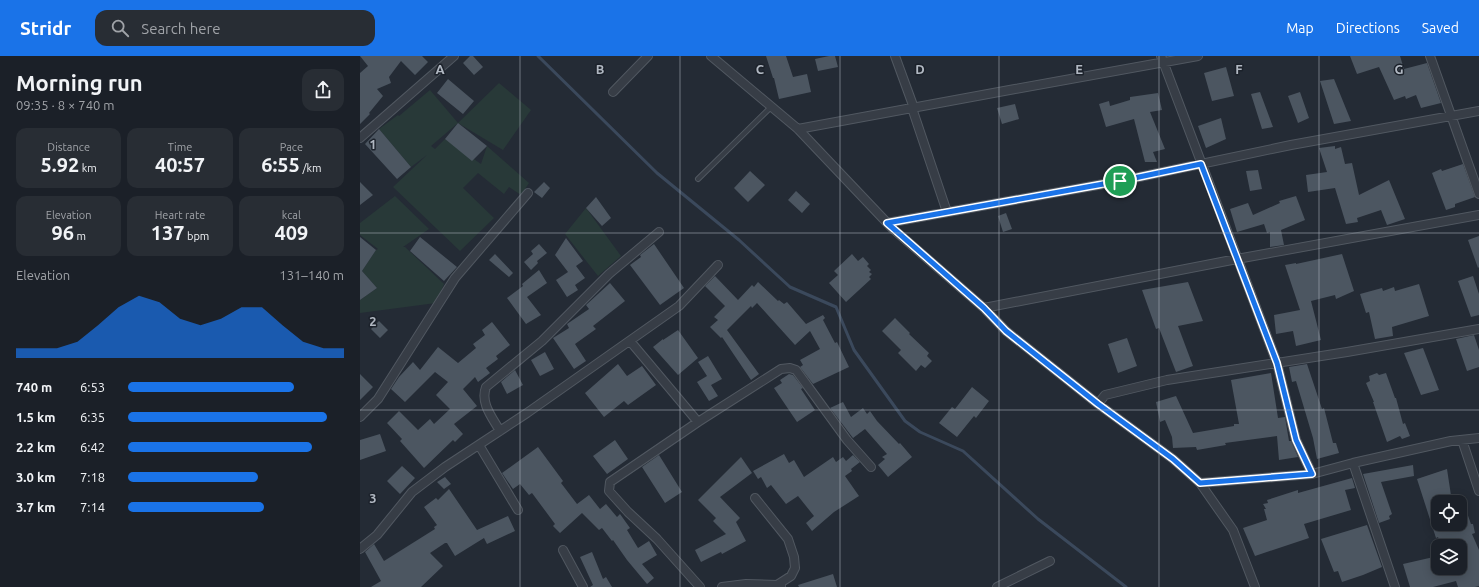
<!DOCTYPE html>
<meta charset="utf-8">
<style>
:root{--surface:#1b2028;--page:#282d34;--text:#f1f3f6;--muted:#a0a3a8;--line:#393e45;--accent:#1a73e8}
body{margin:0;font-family:Ubuntu,sans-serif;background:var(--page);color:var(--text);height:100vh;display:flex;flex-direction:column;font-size:15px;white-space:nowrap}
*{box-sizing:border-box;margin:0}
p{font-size:13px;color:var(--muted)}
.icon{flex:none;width:22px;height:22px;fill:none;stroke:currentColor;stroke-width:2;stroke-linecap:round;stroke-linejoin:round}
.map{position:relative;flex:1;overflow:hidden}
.sheet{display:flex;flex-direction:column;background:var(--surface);width:360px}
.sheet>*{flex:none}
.tools{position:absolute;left:1071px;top:439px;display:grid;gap:8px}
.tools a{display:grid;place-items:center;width:36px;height:36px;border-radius:8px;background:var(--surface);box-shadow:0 2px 10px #0003,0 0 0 1px var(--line);font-size:20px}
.pin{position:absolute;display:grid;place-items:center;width:34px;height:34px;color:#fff;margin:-17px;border:2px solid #fff;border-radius:50%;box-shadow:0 1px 4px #0007}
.round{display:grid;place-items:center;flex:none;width:42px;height:42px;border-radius:12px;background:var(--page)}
.headline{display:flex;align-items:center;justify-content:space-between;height:68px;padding:0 16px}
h1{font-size:22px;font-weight:600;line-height:30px}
.figures{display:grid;grid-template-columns:repeat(3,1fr);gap:6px;height:68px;padding:4px 16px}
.figures div{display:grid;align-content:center;border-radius:10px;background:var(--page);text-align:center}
.figures b{font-size:20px;font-weight:600}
.figures small{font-size:11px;font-weight:400}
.figures p{font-size:11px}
.chart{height:112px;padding:8px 16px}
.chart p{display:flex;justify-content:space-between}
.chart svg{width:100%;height:72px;margin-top:4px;fill:var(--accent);opacity:.7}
ul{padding:0 16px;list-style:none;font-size:13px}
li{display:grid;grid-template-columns:64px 48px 1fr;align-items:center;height:30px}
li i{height:10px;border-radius:5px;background:var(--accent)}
header{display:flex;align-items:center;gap:24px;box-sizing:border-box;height:56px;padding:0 20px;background:var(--accent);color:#fff}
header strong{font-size:19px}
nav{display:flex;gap:22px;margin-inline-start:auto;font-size:14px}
.search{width:280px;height:36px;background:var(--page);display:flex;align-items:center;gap:10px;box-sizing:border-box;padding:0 14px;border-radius:12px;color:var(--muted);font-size:15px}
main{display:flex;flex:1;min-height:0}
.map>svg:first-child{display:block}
</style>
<header>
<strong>Stridr</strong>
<div class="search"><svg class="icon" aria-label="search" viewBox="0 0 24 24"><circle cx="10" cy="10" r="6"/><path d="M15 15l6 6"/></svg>Search here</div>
<nav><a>Map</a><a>Directions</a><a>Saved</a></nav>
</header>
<main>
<section class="sheet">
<div class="headline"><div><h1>Morning run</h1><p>09:35 · 8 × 740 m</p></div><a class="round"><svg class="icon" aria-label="share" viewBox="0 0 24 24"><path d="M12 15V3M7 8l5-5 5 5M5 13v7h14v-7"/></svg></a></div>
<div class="figures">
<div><p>Distance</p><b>5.92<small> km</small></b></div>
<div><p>Time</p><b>40:57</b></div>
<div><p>Pace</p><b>6:55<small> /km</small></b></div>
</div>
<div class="figures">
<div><p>Elevation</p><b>96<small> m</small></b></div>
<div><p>Heart rate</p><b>137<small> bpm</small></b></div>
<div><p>kcal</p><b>409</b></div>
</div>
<div class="chart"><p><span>Elevation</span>131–140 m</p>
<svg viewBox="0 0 160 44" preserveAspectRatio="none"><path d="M0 44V38L10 38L20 38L30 34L40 24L50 13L60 6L70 10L80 20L90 24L100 20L110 13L120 13L130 24L140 34L150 38L160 38V44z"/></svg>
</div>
<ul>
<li><b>740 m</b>6:53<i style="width:77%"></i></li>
<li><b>1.5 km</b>6:35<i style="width:92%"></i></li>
<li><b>2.2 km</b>6:42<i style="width:85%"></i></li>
<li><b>3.0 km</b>7:18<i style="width:60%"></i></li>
<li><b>3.7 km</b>7:14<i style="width:63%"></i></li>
</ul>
</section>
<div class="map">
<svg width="1119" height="531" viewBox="0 0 1119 531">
<rect width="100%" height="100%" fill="#242b35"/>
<path fill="#283938" d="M139,27L171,54L143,94L98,67L71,90L75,93L85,83L121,108L127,90L169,127L161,139L149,131L144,138L118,117L103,132L134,162L100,195L33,131L67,99L51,111L19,73L38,59L39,60L70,34L98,67Z
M35,140L69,173L43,191H45L84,228L76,247L0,257V244L17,232L2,215L16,194L18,193L0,179V167Z
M226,152L261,200L238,220L205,178Z"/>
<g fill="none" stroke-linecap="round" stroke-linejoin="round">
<path stroke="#3b495c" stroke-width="3" d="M178,0L297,117L379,184L430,231L476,251L494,294L545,365L560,376L603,395L678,463L766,531"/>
</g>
<path fill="#4c5661" d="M0,0H62L68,6L55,19L41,5L29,21L31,27L17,33L23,40L9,57L10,58L0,68V17L8,10Z
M110,0H113L123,11L114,19L103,7Z
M406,0H426L433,21L447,18L451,36L419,43L414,22H413Z
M469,0H475L478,11L458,15L455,3Z
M990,0H1040L1044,13L1067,7L1081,47L1061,52L1056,39L1046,43L1045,40L1034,44L1019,11L997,18Z
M866,11L874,40L852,45L844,17Z
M88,23L114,45L103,58L77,37Z
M974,23L991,65L974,68L960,25Z
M900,36L913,71L902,73L891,38Z
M940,36L949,62L938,67L928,40Z
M798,37L802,54L790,56L805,93L793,96L797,106H785L774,63L746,71L739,48L749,45L750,50L770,44V41Z
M655,48L659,63L642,68L637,52Z
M861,62L866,83L846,92L838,70Z
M98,67L127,90L112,105L85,83Z
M19,73L51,111L37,123L5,88Z
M975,90V93L981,91L985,108L992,107L999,139L1029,124L1045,163L1027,169L1021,154L997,162L998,166L986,168L975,132L948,136L946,119L967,116L959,92Z
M1103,108L1115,141L1095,148V151L1086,154L1072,117L1081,113L1082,115Z
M898,114L902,133L890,135L886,115Z
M390,115L405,129L388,146L374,132Z
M0,126L13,139L0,149Z
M184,126L190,132L182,142L174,136Z
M436,135L450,148L442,157L428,144Z
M936,140L945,164L921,174L924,189L910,191V176L907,177L904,168L877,176L870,153L888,147L893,159L920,147L919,145Z
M236,141L251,162L242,170L226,152Z
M646,157L652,173L643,176L638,160Z
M1119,180V211L1118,212L1108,184Z
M0,181L16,194L2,215L17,232L0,244Z
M60,181L97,211L84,225L50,195Z
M206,182L223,205L216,210L225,222L215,229L218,234L207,241L196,224L208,216L195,199Z
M179,188L187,197L177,205L178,207L171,214L164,206L173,198L171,195Z
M294,188L324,232L300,249L270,209L281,201L280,199Z
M135,198L153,217L149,221L129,204Z
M492,198L498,205L503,201L509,208L507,210L511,214L509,216L512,218L509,221L511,223L486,246L469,227L478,219L474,215Z
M982,198L994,235L976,243L975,239L951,245L961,284L936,290L933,275L916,278L914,259L940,254L925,209L936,207V208Z
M179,214L187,227L167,241L181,259L166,268L147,242L163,230L162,228Z
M355,220L378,244L392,229L394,231L398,226L418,245L419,244L424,248L427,246L446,268L463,259L465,262L463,264L475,287L477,286L489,311L453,328L440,311L443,309L440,304L460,293L450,275L435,289L397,247L392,252L391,250L367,274L399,318L391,324L362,281L361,282L350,271L358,264L354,261L365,250L345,230Z
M1113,220L1119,238V259L1111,261L1098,225Z
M828,226L843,265L818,270L833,310L816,316L799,272L796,273L782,234Z
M250,227L265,245L233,270L236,273L215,288L226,305L214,313L193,282L209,272L207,268L229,253L226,249Z
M1059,228L1069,260L1032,271L1033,280L1015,283L1009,256L1006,257L1000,238L1022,232L1023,235L1034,231L1035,235Z
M535,262L550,277L549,278L569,297L567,300L572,305L565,312L561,309L556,315L538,297L541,294L522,275Z
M19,265L28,274L20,282L11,273Z
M132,266L150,289L136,300L138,303L126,312L130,317L118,326L115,321L103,333L117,350L94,368L103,378L95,386L93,384L64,412L40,385L42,383L27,367L39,355L58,374L70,363L74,368L90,353L76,339L88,326L75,316L45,346L31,333L39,321L53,306L60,314L78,291L98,307L116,292L113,288L125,279L122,274Z
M318,274L338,302L318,319L293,291L303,283V284Z
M1114,279L1119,294V311L1107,315L1096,283Z
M767,282L777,310L758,317L748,288Z
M1063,292L1079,334L1061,339L1044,297Z
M185,296L194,313L180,320L171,304Z
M348,300L362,323L351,329L358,340L349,345L337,326L347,320L338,306Z
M258,308L267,320L282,310L296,329L268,349L264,345L244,361L225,337Z
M947,308L962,353L964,352L973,387H976L979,397L957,403L953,382L936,325L932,326L929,311Z
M155,314L163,329L147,338L141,326Z
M911,317L918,362L925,361L929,385H931L938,401L919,404L917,380L865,387L866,389L837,394L836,391L813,392L812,381L805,364L800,366L796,346L816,340L833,377L874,370V368H879L871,324Z
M1017,317L1019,319L1026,317L1035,342H1036L1043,368L1045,367L1050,380L1042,383L1040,380L1027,386L1013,346H1014L1006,327L1010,325L1009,320Z
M0,318L13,331L0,344Z
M429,318L433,319L443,332L441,333L455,354L437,366L414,332L422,327L420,324Z
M612,331L629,345L616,362L614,360L597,381L579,367L592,351L595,353Z
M483,346L491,361L503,352L507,358L510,355L517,365L539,388L540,387L552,401L528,421L518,409L525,403L522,401L527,398L505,373L493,382L470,352Z
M20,378L26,395L0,404V384Z
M255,384L268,403L247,418L233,400Z
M178,391L203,425L201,427L217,448L229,439L240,453L246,448L257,461L260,458L270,472L267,474L278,492L289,485L297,499L282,508L294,522L287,528L267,504L253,484L252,485L242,472L239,474L222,457L200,477L193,470L195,468L172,437L169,439L160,428L153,433L142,417Z
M424,398L429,407L434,404L444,421L473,401L476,406L483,401L486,405L493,399L500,406L491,413L492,415L485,420L499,440L474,456L452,475L446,467L454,460L438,440L426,448L411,429L407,432L401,421L398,423L393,415Z
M299,399L322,436L305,447L282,411Z
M381,401L392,417L360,441L380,462L376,466L386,485L362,498L361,496L341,506L335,494L366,478L353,465L356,462L338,444Z
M1053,409L1054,420L1021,426L1032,458L1029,460L1030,463L1019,467L1003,418Z
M42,410L55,422L40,438L27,425Z
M1087,413L1092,446H1078V468H1100V440H1101L1111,468H1113L1115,477L1112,478L1119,494V530L1115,531H1098L1096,525L1073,531H1050L1043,508L1078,500V512H1100V486L1089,490H1082L1078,481L1076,482L1057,423Z
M85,421L91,428L84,433L77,426Z
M992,422L995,432L985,434L991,454L944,468L949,482L895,500L883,472L907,464L904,453H906L903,448L908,447L907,444L938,434V437Z
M89,433L117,474L148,460L155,475L127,488L124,482L95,500L87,487H85L70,497L83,510L61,531H11L21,525L5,496L14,488L24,505L75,473L74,471L77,469L64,451L76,442L78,444Z
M1007,469L1022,511L1003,519L982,526L978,515L974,516L961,483Z
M232,496L243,523L246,521L252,531H230L233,529L220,501Z
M473,518L477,531H439L438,529Z"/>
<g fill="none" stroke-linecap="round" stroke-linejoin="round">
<g stroke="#515861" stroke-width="6">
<path id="lane" d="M338,123L411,51"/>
</g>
<g stroke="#515861" stroke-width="10">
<path id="street" d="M351,0L438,73L532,172L624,252L646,275L738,348L813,403L840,427L873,474L895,531
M535,0L554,52
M801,0L917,307L936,384L952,418
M1070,0L1119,138
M253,36L288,0
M552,52L587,156
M438,73L655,33L838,0
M0,82L94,0
M527,167L760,125L931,89L1119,55
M624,252L877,203L1119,159
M270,285L338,366
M738,348L745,339L807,324L987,296L1119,273
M0,361L18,343L95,222L168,137
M140,375C132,361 120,347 126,331L182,285L249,218L299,176
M1102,384L1119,435
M119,389L158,454
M993,407L1035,531
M840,427L952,418L993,407L1091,385L1119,382
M395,442L428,483L434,501L435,512L431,520L417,529
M0,493L17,479L52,436L85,411L167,357L319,250L358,209
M203,494L223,531
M340,531L297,483L268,456L249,435L250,426L338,366L421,313L430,312L436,314L487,384L511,411
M362,531L386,528L417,529L421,530
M637,531L690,505"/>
</g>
<use href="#lane" stroke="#373d46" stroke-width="4"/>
<use href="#street" stroke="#373d46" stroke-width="8"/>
</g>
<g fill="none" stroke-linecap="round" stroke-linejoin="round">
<g stroke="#fff" stroke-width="8">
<path id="route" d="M841,108L917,307L936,384L952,418L840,427L813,403L738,348L646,275L624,252L527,167L760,125Z"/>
</g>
<use href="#route" stroke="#1a73e8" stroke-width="5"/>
</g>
<path fill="none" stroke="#b1b8c2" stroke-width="1" stroke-opacity="0.55" d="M160,0V531M320,0V531M480,0V531M639,0V531M799,0V531M959,0V531M0,177H1119M0,354H1119"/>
<g font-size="13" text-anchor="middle" font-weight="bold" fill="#b1b8c2" stroke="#1c222b" stroke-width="3" stroke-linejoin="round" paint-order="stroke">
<text x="80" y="18">A</text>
<text x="240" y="18">B</text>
<text x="400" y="18">C</text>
<text x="560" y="18">D</text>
<text x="719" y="18">E</text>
<text x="879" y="18">F</text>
<text x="1039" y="18">G</text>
<text x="13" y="93">1</text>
<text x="13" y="270">2</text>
<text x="13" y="447">3</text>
</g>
</svg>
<div class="tools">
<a><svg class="icon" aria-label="locate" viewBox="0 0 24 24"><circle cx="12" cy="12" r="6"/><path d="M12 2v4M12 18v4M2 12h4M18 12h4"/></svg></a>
<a><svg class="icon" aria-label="layers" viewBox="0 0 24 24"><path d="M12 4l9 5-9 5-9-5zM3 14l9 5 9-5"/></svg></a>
</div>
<div class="pin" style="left:760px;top:125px;background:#1e9e55"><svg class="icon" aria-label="arrive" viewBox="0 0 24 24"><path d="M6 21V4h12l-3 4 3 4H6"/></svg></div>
</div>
</main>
